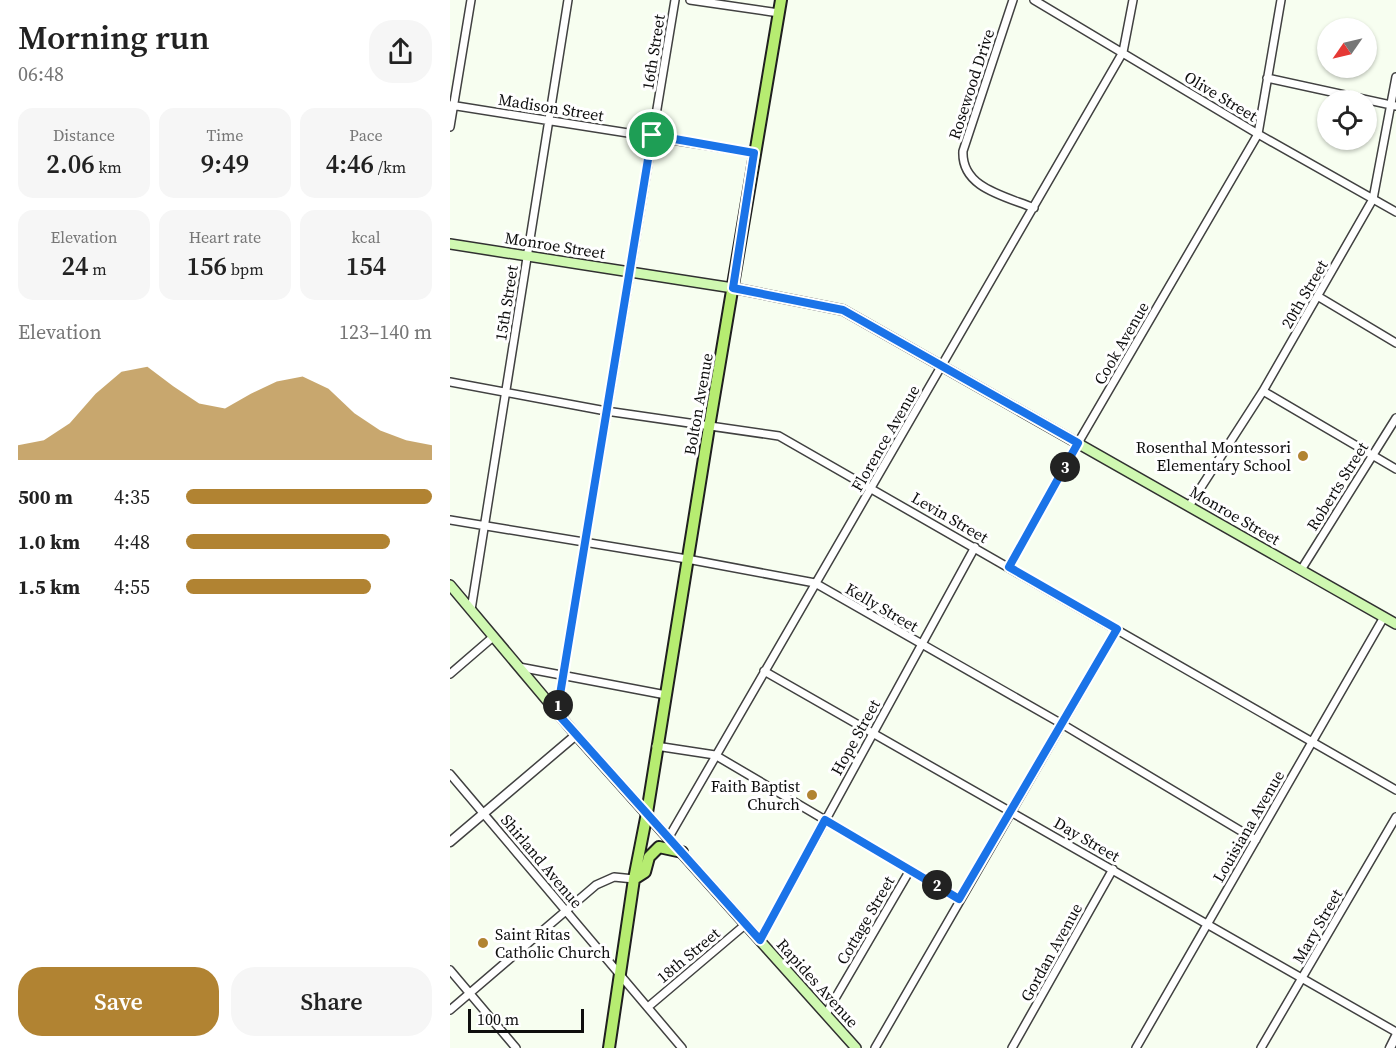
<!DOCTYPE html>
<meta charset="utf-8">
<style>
:root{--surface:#fff;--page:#f6f6f6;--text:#222;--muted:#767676;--accent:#b18332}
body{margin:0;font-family:"Source Serif 4",serif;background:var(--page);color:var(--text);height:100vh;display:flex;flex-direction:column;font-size:22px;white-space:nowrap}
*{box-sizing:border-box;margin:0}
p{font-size:20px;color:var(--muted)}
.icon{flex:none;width:33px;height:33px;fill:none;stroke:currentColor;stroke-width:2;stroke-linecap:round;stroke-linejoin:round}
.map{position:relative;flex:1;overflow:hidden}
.details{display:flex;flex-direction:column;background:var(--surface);width:450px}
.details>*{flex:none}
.needle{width:39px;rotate:236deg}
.tools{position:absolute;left:867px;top:18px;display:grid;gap:12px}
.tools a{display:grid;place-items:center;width:60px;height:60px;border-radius:50%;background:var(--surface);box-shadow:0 2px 4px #0004;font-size:30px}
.scale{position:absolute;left:18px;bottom:15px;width:116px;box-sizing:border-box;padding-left:6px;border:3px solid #0e0e0e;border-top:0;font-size:16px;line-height:21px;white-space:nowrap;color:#0e0e0e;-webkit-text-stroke:4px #fff;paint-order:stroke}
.pin{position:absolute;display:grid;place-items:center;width:51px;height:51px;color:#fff;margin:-26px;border:3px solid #fff;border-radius:50%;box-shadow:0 2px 6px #0007}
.km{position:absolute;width:30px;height:30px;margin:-15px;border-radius:50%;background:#222;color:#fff;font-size:16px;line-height:30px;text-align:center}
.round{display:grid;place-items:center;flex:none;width:63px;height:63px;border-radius:24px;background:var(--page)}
.summary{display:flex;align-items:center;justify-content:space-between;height:102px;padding:0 18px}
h1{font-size:33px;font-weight:600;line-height:45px}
.metrics{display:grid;grid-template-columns:repeat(3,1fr);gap:9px;height:102px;padding:6px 18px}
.metrics div{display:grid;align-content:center;border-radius:15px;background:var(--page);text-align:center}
.metrics b{font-size:26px;font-weight:600}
.metrics small{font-size:16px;font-weight:400}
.metrics p{font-size:16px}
.chart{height:168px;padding:12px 18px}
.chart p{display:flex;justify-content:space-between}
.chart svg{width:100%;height:108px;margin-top:6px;fill:var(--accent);opacity:.7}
.action{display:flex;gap:12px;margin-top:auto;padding:12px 18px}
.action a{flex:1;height:69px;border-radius:24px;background:var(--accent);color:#fff;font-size:24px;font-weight:600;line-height:69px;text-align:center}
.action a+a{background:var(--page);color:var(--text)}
ul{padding:0 18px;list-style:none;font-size:20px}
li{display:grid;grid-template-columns:96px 72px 1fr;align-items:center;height:45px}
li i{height:15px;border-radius:8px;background:var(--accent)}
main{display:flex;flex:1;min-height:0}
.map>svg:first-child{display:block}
</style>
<main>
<section class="details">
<div class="summary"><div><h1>Morning run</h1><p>06:48</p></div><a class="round"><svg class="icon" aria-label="share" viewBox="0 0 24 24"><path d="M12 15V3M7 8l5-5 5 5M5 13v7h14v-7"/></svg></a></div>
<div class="metrics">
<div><p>Distance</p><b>2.06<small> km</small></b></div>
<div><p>Time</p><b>9:49</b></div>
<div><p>Pace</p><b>4:46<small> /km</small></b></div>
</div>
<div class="metrics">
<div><p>Elevation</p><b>24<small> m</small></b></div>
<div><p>Heart rate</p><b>156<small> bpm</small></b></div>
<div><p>kcal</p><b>154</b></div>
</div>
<div class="chart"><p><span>Elevation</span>123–140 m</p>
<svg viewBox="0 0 160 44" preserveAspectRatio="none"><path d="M0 44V38L10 36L20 29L30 17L40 8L50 6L60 14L70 21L80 23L90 17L100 12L110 10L120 15L130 25L140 32L150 36L160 38V44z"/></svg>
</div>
<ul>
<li><b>500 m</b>4:35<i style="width:100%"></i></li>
<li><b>1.0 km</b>4:48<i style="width:83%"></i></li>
<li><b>1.5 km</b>4:55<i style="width:75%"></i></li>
</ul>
<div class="action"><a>Save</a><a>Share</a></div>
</section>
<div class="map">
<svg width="946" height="1048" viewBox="0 0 946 1048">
<rect width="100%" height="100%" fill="#f7fef0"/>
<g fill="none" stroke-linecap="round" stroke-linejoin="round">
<g stroke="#414141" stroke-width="10">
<path id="minor" d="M240,0L329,13
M563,0L513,151C511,188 555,196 584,208
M584,0L808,134L946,212
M817,78L946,106
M0,105L305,153
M0,127L21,0
M869,297L946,343
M0,382L156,411L329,436L946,790
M813,391L946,469
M739,506L813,391L923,199L946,77
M0,520L237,559L365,583L612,724L806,840
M559,567L628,443L808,134L831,0
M851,570L946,418
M21,610L118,0
M69,667L216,695
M314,671L946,1032
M0,674L43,637
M107,713L225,0
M206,746L265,755L509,899
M0,774L232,1048
M219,837L673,52L683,0
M310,940L525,547
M0,970L66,1048
M198,1007L296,924
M0,1010L146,885L164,877L184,879
M376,1014L460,870
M425,1048L667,629
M562,1048L663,869
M686,1048L934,617
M811,1048L946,817"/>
</g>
<g stroke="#414141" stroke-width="11">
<path id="tertiary" d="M0,842L126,735
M940,1048L946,1036"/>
</g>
<g stroke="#303030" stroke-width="12">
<path id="secondary" d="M0,244L283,288L393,310L946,624
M0,585L126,735L406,1048"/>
</g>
<g stroke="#1f1f1f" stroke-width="14">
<path id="primary" d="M184,879L195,872L199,857L209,847L232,852
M159,1048L184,879L197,813L258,433L331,0"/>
</g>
<use href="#minor" stroke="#fff" stroke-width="7"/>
<use href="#tertiary" stroke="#fff" stroke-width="8"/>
<use href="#secondary" stroke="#cff8b1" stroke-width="9"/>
<use href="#primary" stroke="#b6ec71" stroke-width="10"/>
</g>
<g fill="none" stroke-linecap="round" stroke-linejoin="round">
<g stroke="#fff" stroke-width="12">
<path id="route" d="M202,135L304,153L283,288L393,310L628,443L559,567L667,629L509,899L375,820L310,940L107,713Z"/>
</g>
<use href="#route" stroke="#1a73e8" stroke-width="8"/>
</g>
<g fill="#b18332" stroke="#fff" stroke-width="2">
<circle cx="853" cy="456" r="6"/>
<circle cx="362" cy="795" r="6"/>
<circle cx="33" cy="943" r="6"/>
</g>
<g text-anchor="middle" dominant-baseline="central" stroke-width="6" stroke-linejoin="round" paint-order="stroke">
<g font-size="16" fill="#0e0e0e" stroke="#fff">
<text transform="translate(203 52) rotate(-81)">16th Street</text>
<text transform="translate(521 84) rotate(-72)">Rosewood Drive</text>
<text transform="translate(771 96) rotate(31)">Olive Street</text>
<text transform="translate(101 107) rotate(9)">Madison Street</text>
<text transform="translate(105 245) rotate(9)">Monroe Street</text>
<text transform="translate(854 294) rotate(-60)">20th Street</text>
<text transform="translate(56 303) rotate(-81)">15th Street</text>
<text transform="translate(671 343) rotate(-60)">Cook Avenue</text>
<text transform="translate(248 404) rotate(-80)">Bolton Avenue</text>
<text transform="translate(435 438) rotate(-60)">Florence Avenue</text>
<text transform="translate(887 486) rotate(-58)">Roberts Street</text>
<text transform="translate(785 515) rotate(30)">Monroe Street</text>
<text transform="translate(500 517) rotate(30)">Levin Street</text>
<text transform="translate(432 607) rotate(30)">Kelly Street</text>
<text transform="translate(405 737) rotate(-61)">Hope Street</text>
<text transform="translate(798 826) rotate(-60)">Louisiana Avenue</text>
<text transform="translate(637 839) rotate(30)">Day Street</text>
<text transform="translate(92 861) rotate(50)">Shirland Avenue</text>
<text transform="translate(415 920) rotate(-60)">Cottage Street</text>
<text transform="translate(867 926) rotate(-60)">Mary Street</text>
<text transform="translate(601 952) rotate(-61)">Gordan Avenue</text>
<text transform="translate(238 955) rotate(-40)">18th Street</text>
<text transform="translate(368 983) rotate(48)">Rapides Avenue</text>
</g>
<g font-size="16" fill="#0e0e0e" stroke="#fff" text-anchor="end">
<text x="841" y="447">Rosenthal Montessori<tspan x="841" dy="18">Elementary School</tspan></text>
<text x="350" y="786">Faith Baptist<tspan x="350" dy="18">Church</tspan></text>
<text x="45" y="934" text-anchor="start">Saint Ritas<tspan x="45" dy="18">Catholic Church</tspan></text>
</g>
</g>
</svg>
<div class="tools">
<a><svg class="needle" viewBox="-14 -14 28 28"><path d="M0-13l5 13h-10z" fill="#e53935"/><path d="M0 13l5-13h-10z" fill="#767676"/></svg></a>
<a><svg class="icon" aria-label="locate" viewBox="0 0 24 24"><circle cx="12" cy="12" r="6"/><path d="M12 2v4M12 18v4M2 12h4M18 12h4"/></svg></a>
</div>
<div class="scale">100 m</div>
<div class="pin" style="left:202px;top:135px;background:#1e9e55"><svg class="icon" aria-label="arrive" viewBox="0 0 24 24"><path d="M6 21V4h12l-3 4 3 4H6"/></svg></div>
<b class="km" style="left:108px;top:705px">1</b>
<b class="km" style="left:487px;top:885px">2</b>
<b class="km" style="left:615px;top:467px">3</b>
</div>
</main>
